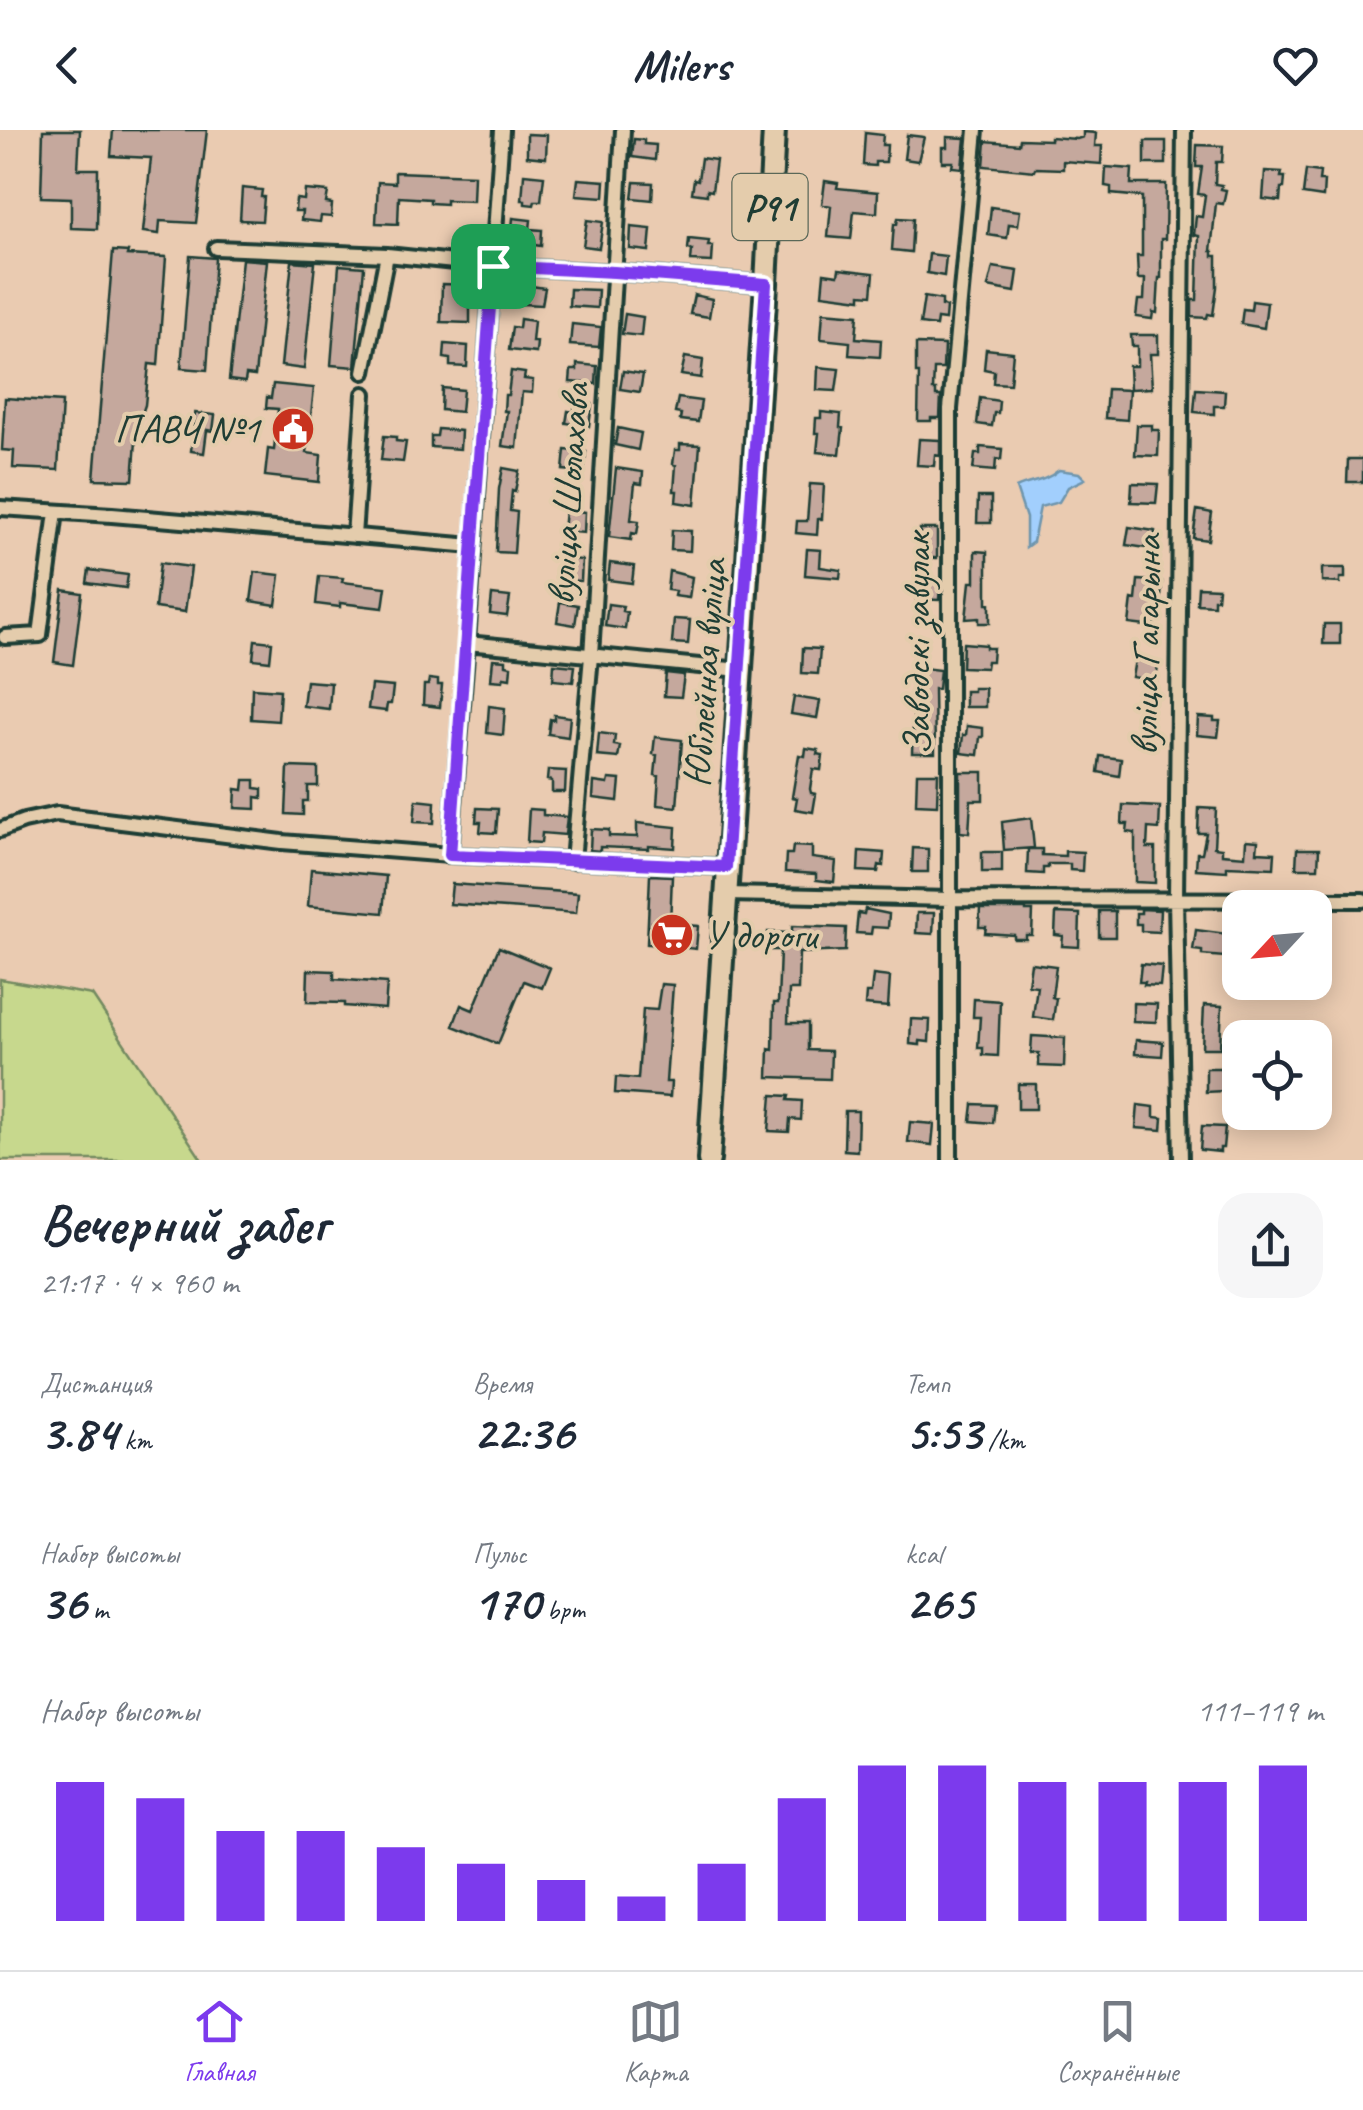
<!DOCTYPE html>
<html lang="ru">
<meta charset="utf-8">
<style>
:root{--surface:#fff;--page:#f6f6f7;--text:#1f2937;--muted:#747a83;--line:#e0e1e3;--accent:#7c3aed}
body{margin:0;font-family:Caveat,sans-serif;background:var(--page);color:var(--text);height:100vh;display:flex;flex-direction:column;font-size:38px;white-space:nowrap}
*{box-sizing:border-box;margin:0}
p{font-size:32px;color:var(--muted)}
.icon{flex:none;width:55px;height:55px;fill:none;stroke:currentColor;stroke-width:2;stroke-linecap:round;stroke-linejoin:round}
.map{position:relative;height:1030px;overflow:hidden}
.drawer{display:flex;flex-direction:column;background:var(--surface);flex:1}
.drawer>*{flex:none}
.needle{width:65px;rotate:244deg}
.controls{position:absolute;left:1222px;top:760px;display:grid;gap:20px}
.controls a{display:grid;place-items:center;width:110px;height:110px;border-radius:20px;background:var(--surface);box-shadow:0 5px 25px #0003;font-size:50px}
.pin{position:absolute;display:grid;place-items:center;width:85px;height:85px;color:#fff;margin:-42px;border-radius:20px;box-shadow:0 5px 15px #0006}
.round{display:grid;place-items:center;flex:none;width:105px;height:105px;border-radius:30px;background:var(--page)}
.head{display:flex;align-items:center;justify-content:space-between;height:170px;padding:0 40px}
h1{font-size:55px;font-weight:800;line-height:75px}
.stats{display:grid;grid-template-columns:repeat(3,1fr);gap:15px;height:170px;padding:10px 40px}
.stats div{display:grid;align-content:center}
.stats b{font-size:50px;font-weight:800}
.stats small{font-size:28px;font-weight:400}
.stats p{font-size:28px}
.chart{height:280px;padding:20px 40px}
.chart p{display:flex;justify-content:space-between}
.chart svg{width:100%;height:180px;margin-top:10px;stroke:var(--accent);stroke-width:6}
header{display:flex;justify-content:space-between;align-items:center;height:130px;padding:0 40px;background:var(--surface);font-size:45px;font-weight:800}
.tabs{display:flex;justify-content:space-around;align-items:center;height:140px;border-top:2px solid var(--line);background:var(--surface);font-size:28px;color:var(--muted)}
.tabs a{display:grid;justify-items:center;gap:5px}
.tabs .on{color:var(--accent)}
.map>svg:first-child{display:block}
</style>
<header><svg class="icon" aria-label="back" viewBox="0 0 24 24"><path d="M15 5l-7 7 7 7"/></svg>Milers<svg class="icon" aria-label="heart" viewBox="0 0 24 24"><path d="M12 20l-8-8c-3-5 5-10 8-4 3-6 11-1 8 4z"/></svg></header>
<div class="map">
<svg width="1363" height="1030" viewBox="0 0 1363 1030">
<rect width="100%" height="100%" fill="#eacbb1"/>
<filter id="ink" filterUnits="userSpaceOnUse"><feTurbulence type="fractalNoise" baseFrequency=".01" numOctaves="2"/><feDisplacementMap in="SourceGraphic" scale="20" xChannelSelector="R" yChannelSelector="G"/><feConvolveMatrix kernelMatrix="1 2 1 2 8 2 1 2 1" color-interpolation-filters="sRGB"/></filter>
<g filter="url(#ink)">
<path fill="#c7d88d" stroke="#738a60" stroke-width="2.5" d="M0,849L92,865L202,1030H0Z"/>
<path fill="#a2cffd" stroke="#6e95ad" stroke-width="2.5" d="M1059,340L1079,343L1085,349L1068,357L1059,372L1040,377L1033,412L1026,417V388L1016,358C1033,350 1043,353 1059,340Z"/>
<path fill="#c5a89d" stroke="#1f3d34" stroke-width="2.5" d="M43,0H80L78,39H98L97,99L71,98V68L41,67Z
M113,0H207L196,93L160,91L159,104L143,102L151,28L111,26Z
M1083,2L1096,3L1095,16H1102L1101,34L1063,31V39L1035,38L1034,41L984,36L986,11L1019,14L1020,9L1050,10V7L1077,9L1083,7Z
M865,3L883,5L882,15H887L886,32H875V36L863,35Z
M527,4L547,5L546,28L527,26Z
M907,5L924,7L918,31L904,29Z
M947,7L965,8L962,38L952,37L953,32H942V17H947Z
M634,9L644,10V14L656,15L655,30L632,27Z
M1145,11H1166V34H1145Z
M1197,15L1223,16L1222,32H1216L1215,54L1222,55L1221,59L1226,60L1223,74L1216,73L1211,121H1213V126H1217V157L1213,185L1208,184L1207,188L1192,187V170H1197L1199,106L1194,105L1196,86L1202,87L1205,65L1198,64L1202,37H1196Z
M701,28L716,30L712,61L707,60V65L692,63L694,49L698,50Z
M1106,37L1132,39L1131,54H1166L1165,109H1161V148H1159L1157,183L1153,182L1152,189L1136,187L1138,170H1144L1145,149H1138L1137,126H1142V67L1111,64V57L1105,56Z
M1306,40L1320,42L1319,51H1324L1323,67L1303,64Z
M1265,41L1282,42L1281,47H1285L1284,58H1281L1280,71L1263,69Z
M395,42L474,45L473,71L446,70V74L430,73V69L399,67L398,94L376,93L378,52L395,53Z
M524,44L544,46L541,71H535L534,75L525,74V70H522Z
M578,49L605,51L604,67L576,65Z
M825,51L838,53L837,58L878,62L877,83L854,81L851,109L828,107L831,76L822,74Z
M634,52L653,53L652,70L632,68Z
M242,58L262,60L261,67H264L262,91L240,90Z
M305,60L328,62L326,73L332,74L331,87L321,86L320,92L301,90L302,81H295L296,69L304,70Z
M991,77L1020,81L1018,95L1009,94L1007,108L988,105Z
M513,88L531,90L530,99L542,100L541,116L528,114V120L510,118Z
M898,88L913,89L911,122L892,120L894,94H897Z
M587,90L603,92L599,118L583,116Z
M631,97L651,99L649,121L630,119Z
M689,109L709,111L708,116H713L712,132L691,131L692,120L688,119Z
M113,121L128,122L127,125L166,127L158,235L149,234L145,275L137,298L133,350L94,349Z
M929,124L946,126L944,146L927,143Z
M190,126L215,128L207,240L181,238Z
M242,129L267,131L255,246L246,245L245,252L229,250Z
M292,131L315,133L304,239L281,236Z
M339,135L364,137L355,237L331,235Z
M993,137L1018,141L1015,162L988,157Z
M839,139L874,143L872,165L861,164V169L822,164L824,143L838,145Z
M442,154L470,155V193L441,192Z
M525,155L545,158L542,175L522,174Z
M570,159L598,160L597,178L569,176Z
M694,165L712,169L709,187L690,184Z
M924,167L942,170V176L946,177L945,190L937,189L936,196L920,194Z
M1252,171L1267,173L1264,198L1241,194L1243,179L1251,180Z
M823,182L858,185L856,208L881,210L880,227L849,225L850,212L821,209Z
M625,184L643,187L641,206L622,204Z
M520,189L534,191L532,212H537L536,223L509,220L512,197L519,198Z
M572,194L601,197L599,217L570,215Z
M1131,205H1158V224H1150L1152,258L1130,259L1129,236H1137V216H1132Z
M445,214L468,216L467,237L450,236V229L444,228Z
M916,214L944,215L943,239H934L933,260H936V266H941L940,288H931V291H918L919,243H916Z
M986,219L1013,222L1010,254L993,253L994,241L984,239Z
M685,227L703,230L701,248L681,245Z
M577,234L597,236L596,254L570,252L571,240H577Z
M818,237L839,239L836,261L817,260Z
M511,241L525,243L524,249L533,250L532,263L522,262L517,318L502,316L507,281H504L505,265H508Z
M623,241L643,244L640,262L620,259Z
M273,254L314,258L307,323L321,325L319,352L265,346L268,319L274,320L278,279L266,278L267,267L271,268Z
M442,258L463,260L461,282L441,280Z
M1107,259L1129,260L1127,290L1105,288Z
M1196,259L1225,261L1224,276H1214V284L1194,282Z
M5,268L62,272L58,340L13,338L14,321L2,320Z
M678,268L701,271L698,292L680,290L681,284L675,283Z
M980,268L999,271L998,283H994L992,296L977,294Z
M575,272L592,274L589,296L566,293L568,281L574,282Z
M821,282L841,284L840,297L843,298L840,324L817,322L819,303H815L816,288H821Z
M195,283L215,285L213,301L207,300L204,323L191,321Z
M1137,295H1152V300H1159L1158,326L1135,325Z
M618,298L641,303L638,320L615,315Z
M438,299L461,301L460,319L431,317V306H437Z
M384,306L396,307V311L406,312L403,332L381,330Z
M919,309L940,310V326L935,325L934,336L917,335Z
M680,314L700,315L695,375L676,372L677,361H674L676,335L673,334L675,320H680Z
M980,317L1002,319L1001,330L996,329L995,341L973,339L975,324H980Z
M565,320L586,322L584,342L563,340Z
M1348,329H1363V352H1347Z
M503,338L519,341L515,362L512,361L510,381L517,382L514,423L496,422L499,359Z
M616,338L643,342L642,354L635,353L631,390L639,391L637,404L632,403L631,410L609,407Z
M1132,353L1158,354L1156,373L1131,372Z
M810,354L824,355L822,389H818L817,405L796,403L797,391H807Z
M978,367H991V393H977Z
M565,380L585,382L584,403L563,401Z
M1197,380L1212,383L1208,410L1193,408Z
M1129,397L1155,401L1153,419L1126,415Z
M920,399H937V428H920Z
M672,400L691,401L690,421L671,420Z
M807,419L821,420L820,437L841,440L840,448L805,445Z
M975,421L987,422V474H990V493H979V488L966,489L970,452H975Z
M563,428L582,430L581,451L561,450Z
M160,433L191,437L185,482L155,478Z
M610,433L634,436L632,453L608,450Z
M1322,438H1345V448H1340V453L1322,452Z
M89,440L128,445L126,458L87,453Z
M669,441L692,447L689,468L674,466L675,461L667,460Z
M255,442L280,445L276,475L251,471Z
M319,446L343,448L342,452L386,457L383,478L340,473V477L316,474Z
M1138,450L1162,452L1160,484L1155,483L1154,497L1129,494L1132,469L1136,470Z
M920,451L940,452L939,470L916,469V457H920Z
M1198,457L1218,458L1217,469H1214V475L1197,474Z
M63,460L82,463L73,535L54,532Z
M492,465L510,467L507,486L490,484Z
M560,472L578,475L575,495L557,492Z
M608,474L623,476L622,481L627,482L625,499L605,496Z
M674,489L690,490L688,514L672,513Z
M1324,494H1340V514H1323Z
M255,510L272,512L270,531L253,529Z
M963,513L986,515V518H993L992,531H987L986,538L962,537Z
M803,518L820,519L818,544L802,543Z
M493,529L506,530V535L511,536L510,548L504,547L503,551L491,550Z
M1135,530L1158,534L1156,551L1132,547Z
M554,534L575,536L573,552L553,550Z
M914,537L940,540L938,559H934L935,623H912L914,569H916L918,550L913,549Z
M666,543L684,545L681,567L664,566Z
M429,549L438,550V555H442L440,577L423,575L424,555H428Z
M306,551L331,553L329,579L303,576Z
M371,555L393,557L391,574H387L386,581L368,579Z
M252,558L280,560L278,591L251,589Z
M973,558H985V577H965V561H973Z
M794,567L820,571L817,588L791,584Z
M489,576L505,578L503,605L487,603Z
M554,585L570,587L568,607L548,604L550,589L554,590Z
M1198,587L1214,588V591H1220L1218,607L1197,605Z
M967,596L983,598V607H980L978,625L961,623L963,605H966Z
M599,603L615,605L614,615L620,616L618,628L597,626Z
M655,607L682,610L677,677L657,675L659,646L655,645L657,625L653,624Z
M806,618L818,620L817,624L823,625L821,640L813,639L810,659L811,663L816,664L813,682L795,679L797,668L792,667L799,625L805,626Z
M1100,626L1121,629L1119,646L1098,642Z
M288,637L318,638V656H308V671H303V685L286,684Z
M548,640L566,641L565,662H552V651L547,650Z
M960,642H983V670H971L969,703L960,702Z
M917,643H938L937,675L916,674Z
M609,649L620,650L618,671L593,668L594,652L608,654Z
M244,650H255V658L262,659V668L256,667V679L235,678L236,659L243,660Z
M416,670L435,672L434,693L414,692Z
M1123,675L1160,677L1159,699L1148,698L1147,718H1155V753L1135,752V703L1127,702L1128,694H1122Z
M477,678L498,679L496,703L480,702L481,692H476Z
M1199,678L1216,679L1214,717L1222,718V724L1245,726L1246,710L1258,711L1257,722L1275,723L1274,738L1227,736V741L1196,739L1197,723H1202L1206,703H1198Z
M529,679L543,680V685L567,687L565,705L542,703L541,713L527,712Z
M1031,688L1034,718L1004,720L1002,692Z
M637,693L676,697L675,718L649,716V719L600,717V721L590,720L591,699L609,700V706L637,707Z
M793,716L812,717V728L836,731L834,752L816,750V744L785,742L786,724H792Z
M913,718L928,719V742H912Z
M1028,719H1042V725L1065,726V721L1083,722L1082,741L1070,740V734H1048V738H1043V744L1027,743Z
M1297,719H1319L1318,738H1296Z
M859,721L884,723L883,736L879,735L878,742L858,741Z
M982,722H1002V742H982Z
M311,739L386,746L383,783L308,776Z
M650,745L672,746L670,794L698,796L696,819L647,814Z
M452,754L578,763L576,783L450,774Z
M865,779L889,784L888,798L872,797L871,804L856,803L858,783L864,784Z
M980,779H1026V781H1033L1032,805H1026V809H1014V805L985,803L986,797H979Z
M1141,779L1160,780L1159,802L1141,801V794H1136V783H1141Z
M1099,781H1115V807H1099Z
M917,783H934L933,804L916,803Z
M1056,783L1080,784L1079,817L1062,816L1063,806L1055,805Z
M792,796L846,798L845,821L799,823L798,860H789L788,893H808V920L831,921L830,949L768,947L769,919L773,920L774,873H778L780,820H767L768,802L792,803Z
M1196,800L1227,804L1224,827L1202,825V821L1193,820Z
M499,817L550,838L542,858L524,851L498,914L453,896L461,875L473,880Z
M1031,833L1056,836L1052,867L1056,868L1053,890L1033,887L1037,856L1028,855Z
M1141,834L1162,836L1160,856L1144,855L1145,852H1139Z
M308,840L334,841V849L387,853L385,879L344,876V873L307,872Z
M873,845L890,847L888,877L865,875L866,863H871Z
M661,854L673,855L666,952H671L670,967L615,963L616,947L638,949L643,879L657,880Z
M974,869L1000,871L998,926L983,925V918H978L980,887H973Z
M1133,873L1157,874L1156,892L1133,891Z
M1204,875L1222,876L1220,918H1202Z
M911,889L930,890L929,912L920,911V915L910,914Z
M1032,906L1065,908L1064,937L1039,936V923H1031Z
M1136,910L1163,912L1162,926L1135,924Z
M1206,938H1223V961L1206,962Z
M1018,954H1036V979H1018Z
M772,965L789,966L788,970L802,971L801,990L790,989L789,1002L769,1001Z
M973,974L995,975L993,993L971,991Z
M1138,975L1154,977V987L1163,988L1162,1000L1136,998Z
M845,981H858L857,1021L844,1020Z
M910,992L934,994L932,1015L908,1012Z
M1202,996L1225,997L1223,1018H1220V1022L1200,1020Z"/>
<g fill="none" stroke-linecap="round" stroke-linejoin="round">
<g stroke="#1f3d34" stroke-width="20">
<path id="minor" d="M216,118L387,125L493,136L615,142L766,154
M364,242L387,125
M0,378L112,385L473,416
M354,406L364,264
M5,507L40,505L56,382
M467,513L740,540
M0,700L24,691L57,684L282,712L450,725L727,737
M450,725L467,513L502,0
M573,731L591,526L623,0
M725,764L951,769L1363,770
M950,1030V279L976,0
M1181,1030L1176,768L1184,0"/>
</g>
<g stroke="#1f3d34" stroke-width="28">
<path id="primary" d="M709,1030L766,154L774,0"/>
</g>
<use href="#minor" stroke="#e4ccac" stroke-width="12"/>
<use href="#primary" stroke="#e4ccac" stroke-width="20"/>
</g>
</g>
<g fill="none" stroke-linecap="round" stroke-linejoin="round" filter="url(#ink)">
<g stroke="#fff" stroke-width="20">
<path id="route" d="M493,136L614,142L766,154L726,737L450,725Z"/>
</g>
<use href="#route" stroke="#7c3aed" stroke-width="12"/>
</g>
<defs>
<g id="civic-disc" transform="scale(2.25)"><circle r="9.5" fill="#c8321e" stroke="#e4ccac"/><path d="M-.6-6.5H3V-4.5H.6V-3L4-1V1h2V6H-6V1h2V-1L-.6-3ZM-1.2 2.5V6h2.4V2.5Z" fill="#fff"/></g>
<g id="supermarket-disc" transform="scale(2.25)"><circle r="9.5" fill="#c8321e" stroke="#e4ccac"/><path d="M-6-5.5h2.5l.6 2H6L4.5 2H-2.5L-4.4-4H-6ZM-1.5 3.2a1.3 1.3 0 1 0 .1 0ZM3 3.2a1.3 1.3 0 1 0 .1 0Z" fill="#fff"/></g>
</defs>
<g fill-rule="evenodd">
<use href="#civic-disc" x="293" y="299"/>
<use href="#supermarket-disc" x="672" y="805"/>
</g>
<g text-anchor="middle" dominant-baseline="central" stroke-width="8" stroke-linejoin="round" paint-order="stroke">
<rect fill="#e4ccac" stroke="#5a6858" stroke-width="2.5" x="732.5" y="44" width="75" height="66" rx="8"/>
<g font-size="38" font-weight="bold" fill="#1f3d34">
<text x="770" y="77">Р91</text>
</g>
<g font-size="40" fill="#1f3d34" stroke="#e4ccac" text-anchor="end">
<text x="260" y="299">ПАВЧ №1</text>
<text x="704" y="805" text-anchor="start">У дороги</text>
</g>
<g font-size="40" fill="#1f3d34" stroke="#e4ccac">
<text transform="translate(568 364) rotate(-86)">вуліца Шолахава</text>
<text transform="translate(917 514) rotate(-90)">Заводскі завулак</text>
<text transform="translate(1146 515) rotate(-89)">вуліца Гагарына</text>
<text transform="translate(705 543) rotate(-86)">Юбілейная вуліца</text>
</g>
</g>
</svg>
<div class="controls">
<a><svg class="needle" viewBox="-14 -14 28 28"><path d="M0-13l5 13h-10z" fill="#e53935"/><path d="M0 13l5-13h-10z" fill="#747a83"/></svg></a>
<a><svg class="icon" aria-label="locate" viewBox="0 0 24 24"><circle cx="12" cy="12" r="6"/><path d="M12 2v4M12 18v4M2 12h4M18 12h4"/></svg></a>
</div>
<div class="pin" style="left:493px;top:136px;background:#1e9e55"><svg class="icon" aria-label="arrive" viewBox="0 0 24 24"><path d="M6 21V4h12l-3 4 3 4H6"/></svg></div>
</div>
<section class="drawer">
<div class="head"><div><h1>Вечерний забег</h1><p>21:17 · 4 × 960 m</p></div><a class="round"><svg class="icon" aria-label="share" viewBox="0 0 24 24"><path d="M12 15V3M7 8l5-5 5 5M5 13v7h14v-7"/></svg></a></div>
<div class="stats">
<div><p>Дистанция</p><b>3.84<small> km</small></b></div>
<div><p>Время</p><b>22:36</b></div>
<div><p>Темп</p><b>5:53<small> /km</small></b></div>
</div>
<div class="stats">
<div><p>Набор высоты</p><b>36<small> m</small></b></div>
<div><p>Пульс</p><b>170<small> bpm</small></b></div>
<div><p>kcal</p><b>265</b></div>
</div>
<div class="chart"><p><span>Набор высоты</span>111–119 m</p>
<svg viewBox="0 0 160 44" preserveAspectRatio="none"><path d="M5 44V10M15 44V14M25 44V22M35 44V22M45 44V26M55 44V30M65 44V34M75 44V38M85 44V30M95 44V14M105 44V6M115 44V6M125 44V10M135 44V10M145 44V10M155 44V6"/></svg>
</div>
</section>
<nav class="tabs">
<a class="on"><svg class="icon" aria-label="home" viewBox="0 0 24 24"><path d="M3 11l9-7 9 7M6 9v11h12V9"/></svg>Главная</a>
<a><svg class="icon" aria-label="map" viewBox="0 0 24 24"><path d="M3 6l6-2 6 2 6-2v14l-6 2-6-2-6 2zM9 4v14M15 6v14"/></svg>Карта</a>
<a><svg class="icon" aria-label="saved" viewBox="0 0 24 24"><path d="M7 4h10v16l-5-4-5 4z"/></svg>Сохранённые</a>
</nav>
